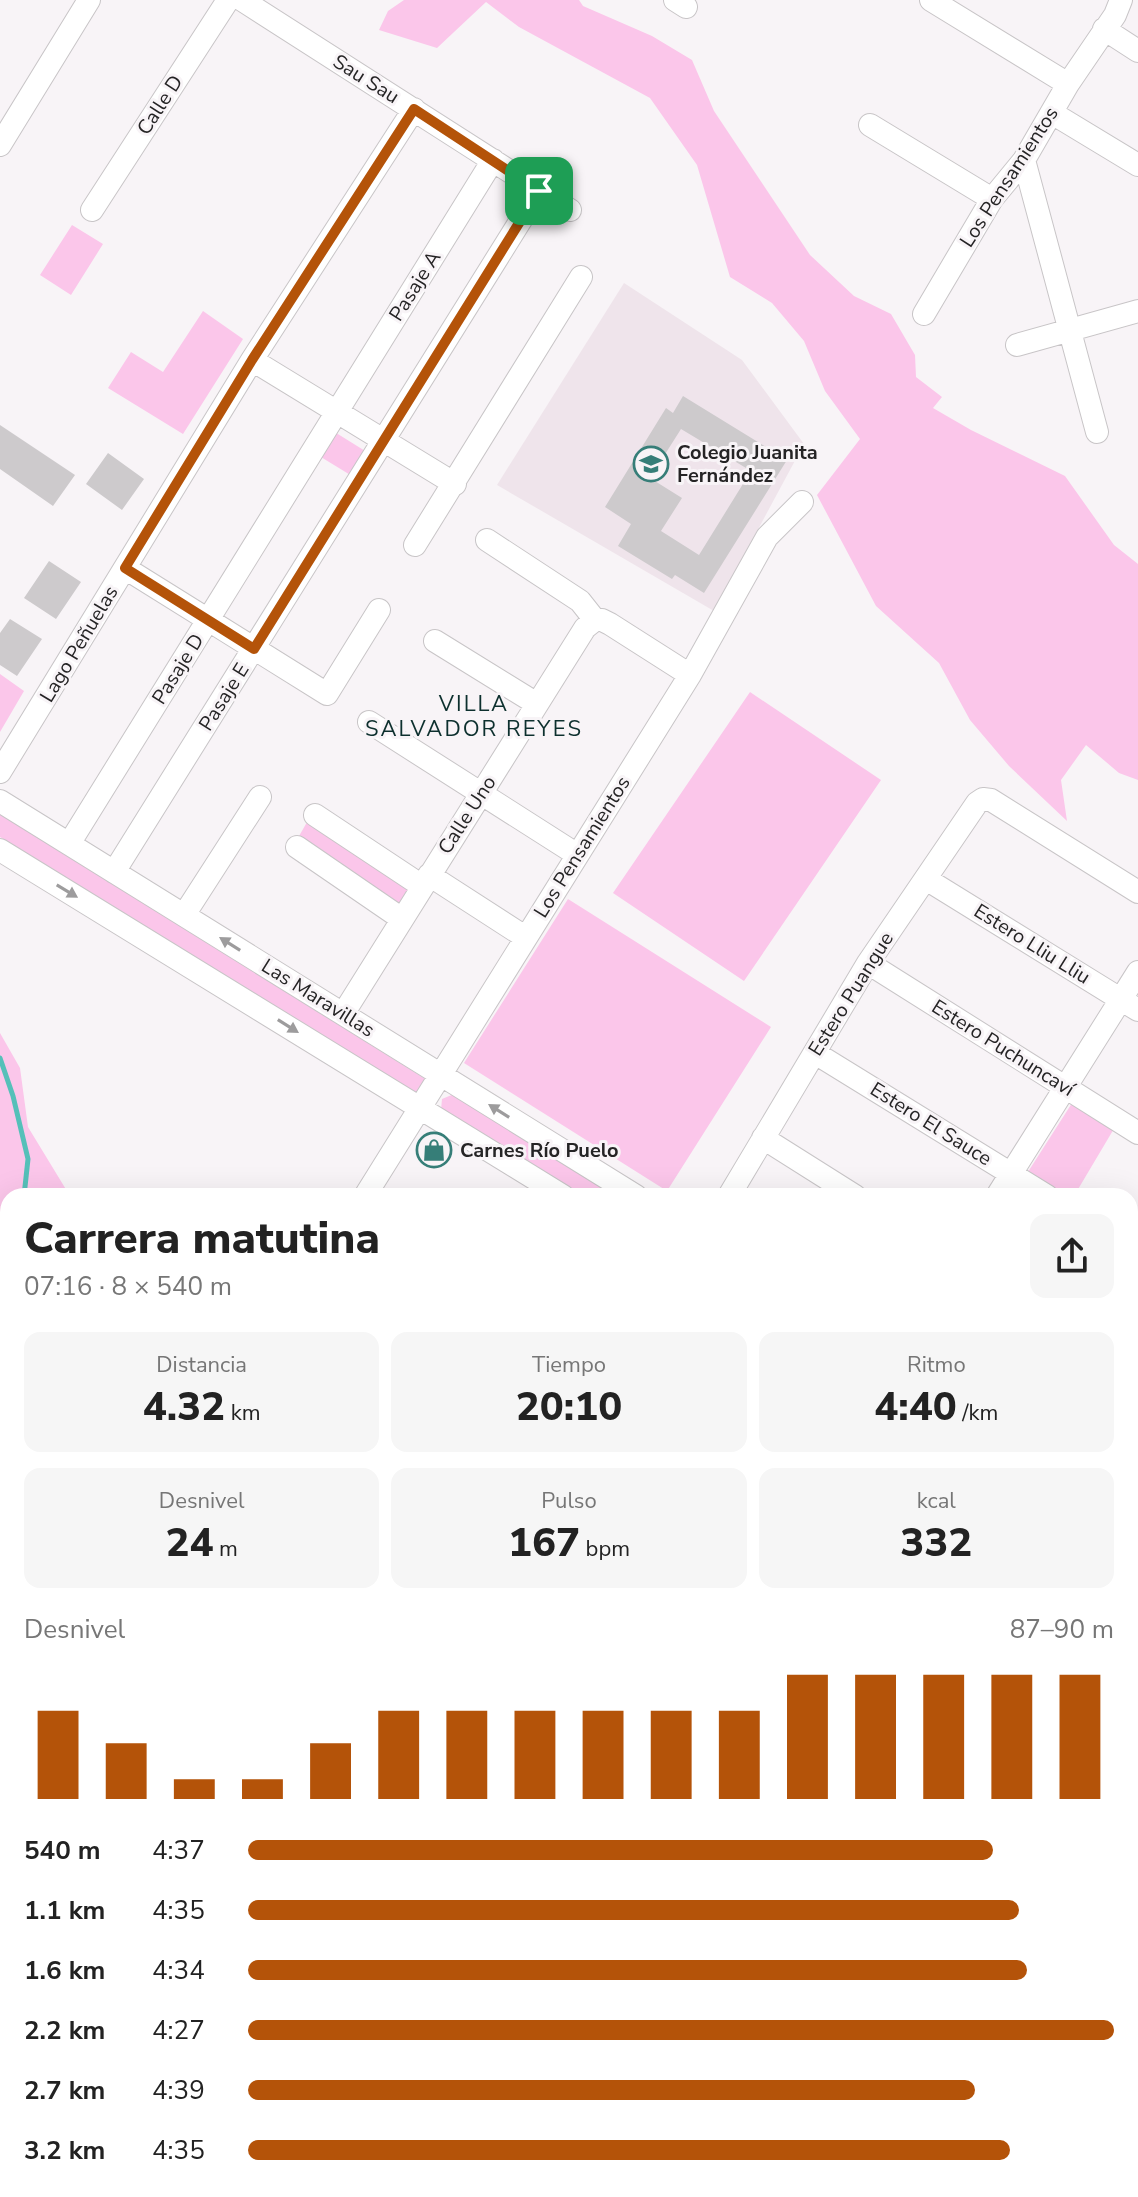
<!DOCTYPE html>
<html lang="es">
<meta charset="utf-8">
<style>
:root{--surface:#fff;--page:#f6f6f6;--text:#222;--muted:#767676;--accent:#b45309}
body{margin:0;font-family:"Nunito Sans",sans-serif;background:var(--page);color:var(--text);height:100vh;display:flex;flex-direction:column;font-size:30px;white-space:nowrap}
*{box-sizing:border-box;margin:0}
p{font-size:26px;color:var(--muted)}
.icon{flex:none;width:44px;height:44px;fill:none;stroke:currentColor;stroke-width:2;stroke-linecap:round;stroke-linejoin:round}
.map{position:relative;flex:1;overflow:hidden}
.details{position:absolute;left:0px;top:1188px;width:1138px;height:1010px;display:flex;flex-direction:column;background:var(--surface);border-radius:24px 24px 0 0;box-shadow:0 8px 32px #0002}
.details>*{flex:none}
.pin{position:absolute;display:grid;place-items:center;width:68px;height:68px;color:#fff;margin:-34px;border-radius:16px;box-shadow:0 4px 12px #0006}
.round{display:grid;place-items:center;flex:none;width:84px;height:84px;border-radius:16px;background:var(--page)}
.headline{display:flex;align-items:center;justify-content:space-between;height:136px;padding:0 24px}
h1{font-size:44px;font-weight:800;line-height:60px}
.metrics{display:grid;grid-template-columns:repeat(3,1fr);gap:12px;height:136px;padding:8px 24px}
.metrics div{display:grid;align-content:center;border-radius:16px;background:var(--page);text-align:center}
.metrics b{font-size:40px;font-weight:800}
.metrics small{font-size:22px;font-weight:400}
.metrics p{font-size:22px}
.chart{height:224px;padding:16px 24px}
.chart p{display:flex;justify-content:space-between}
.chart svg{width:100%;height:144px;margin-top:8px;stroke:var(--accent);stroke-width:6}
ul{padding:0 24px;list-style:none;font-size:26px}
li{display:grid;grid-template-columns:128px 96px 1fr;align-items:center;height:60px}
li i{height:20px;border-radius:10px;background:var(--accent)}
.map>svg:first-child{display:block}
</style>
<div class="map">
<svg width="1138" height="2197" viewBox="0 0 1138 2197">
<rect width="100%" height="100%" fill="#f8f4f7"/>
<path fill="#efe4eb" d="M624,283L742,360L804,444L714,611L497,485Z"/>
<path fill="#fbc6ea" d="M404,0H579L583,6L652,36L692,60L714,111L810,255L854,296L891,314L915,355L916,377L942,397L933,408L971,430L1065,476L1114,545L1138,564V780L1119,773L1086,745L1061,780L1067,821L1009,766L970,720L939,663L876,606L817,495L860,439L825,391L804,341L772,303L730,277L697,165L650,98L519,27L486,2L437,48L379,30L388,11Z
M72,225L103,244L71,295L40,275Z
M203,311L243,339L183,434L108,388L131,352L163,372Z
M333,431L370,454L352,476L316,454Z
M0,674L24,691L0,732Z
M750,692L881,780L744,981L613,893Z
M0,814L427,1080L417,1095L0,837Z
M310,817L418,887L401,914L295,843Z
M568,899L771,1027L667,1191L464,1063Z
M0,1033L20,1068L28,1127L70,1196H8V1384L0,1386Z
M454,1094L615,1196H579L441,1110L442,1099Z
M1074,1100L1115,1127L1074,1196H1061L1026,1175Z
M1138,1941V1996L1130,2009V1942Z"/>
<g fill="none" stroke-linecap="round" stroke-linejoin="round">
<path stroke="#55c0b9" stroke-width="5" d="M0,1058L13,1096L28,1159L24,1196"/>
</g>
<path fill="#cdcacc" fill-rule="evenodd" d="M683,396L787,460L704,593L675,575L672,579L618,546L631,524L605,507L666,408L673,413ZM681,429L751,471L699,555L661,531L682,498L650,478Z
M0,425L75,475L53,506L0,469Z
M108,453L144,479L122,510L86,484Z
M49,561L81,582L56,619L24,598Z
M10,619L42,639L17,676L0,665V633Z"/>
<g fill="none" stroke-linecap="round" stroke-linejoin="round">
<g stroke="#c8c5c7" stroke-width="24">
<path id="minor" d="M242,0L570,210
M675,0L686,7
M931,0L1068,84
M1104,29L1138,51
M1052,113L1138,165
M870,125L992,199
M0,145L89,0
M1024,160L1097,432
M92,210L228,0
M924,314L992,199L1024,160L1068,84L1115,15L1121,0
M1017,345L1138,311
M252,360L455,484
M487,540L580,601L595,620H602L610,624L690,675
M415,545L581,277
M125,568L327,694L379,610
M435,641L537,704
M369,722L576,854
M0,772L252,360L414,109
M0,801L636,1196
M315,815L422,886
M69,844L493,160
M297,847L402,919
M0,850L563,1196
M114,872L539,191
M429,875L525,937
M926,879L1138,1010
M184,915L260,797
M868,963L1138,1133
M343,1014L585,628L595,620
M815,1053L1047,1196
M763,1138L855,1196
M365,1196L690,675L767,537L802,502
M729,1196L868,963L977,803L983,799L991,800L1138,892
M997,1196L1138,972
M1130,1247L1138,1252
M1130,1368L1138,1373
M1130,1411L1138,1398
M1130,1502L1138,1507
M0,1511L8,1509
M1130,1549L1138,1554
M0,1631L8,1630
M0,1749L8,1750
M0,1780L8,1766
M0,2015L8,2020
M1130,2041L1138,2028
M0,2161L8,2166
M47,2190L58,2197
M282,2190L293,2197
M860,2190L871,2197
M373,2197L377,2190
M901,2197L905,2190
M1035,2197L1039,2190"/>
</g>
<use href="#minor" stroke="#fff" stroke-width="22"/>
</g>
<defs><path id="oneway-solid" d="M-6-.8H1V-3.2L6.5 0L1 3.2V.8H-6Z" transform="scale(2)"/></defs>
<g fill="#9d9c9d">
<use href="#oneway-solid" transform="translate(67 891) rotate(31)"/>
<use href="#oneway-solid" transform="translate(230 944) rotate(-148)"/>
<use href="#oneway-solid" transform="translate(288 1026) rotate(32)"/>
<use href="#oneway-solid" transform="translate(499 1111) rotate(-148)"/>
</g>
<g fill="none" stroke-linecap="round" stroke-linejoin="round">
<g stroke="#fff" stroke-width="16">
<path id="route" d="M414,109L539,191L254,649L125,568L252,360Z"/>
</g>
<use href="#route" stroke="#b45309" stroke-width="10"/>
</g>
<defs>
<g id="school-ring" transform="scale(1.8)"><circle r="9.5" fill="#f8f4f7" stroke="#367e78" stroke-width="1.5"/><path d="M0-5L7-2L0 1L-7-2ZM-4 1L0 2.5L4 1V4Q0 6-4 4Z" fill="#367e78"/></g>
<g id="shop-ring" transform="scale(1.8)"><circle r="9.5" fill="#f8f4f7" stroke="#367e78" stroke-width="1.5"/><path d="M-5-2.5h2.3a2.7 3.5 0 0 1 5.4 0H5L5.5 6h-11ZM-1.5-2.5h3a1.5 2.3 0 0 0-3 0Z" fill="#367e78"/></g>
</defs>
<g fill-rule="evenodd">
<use href="#school-ring" x="651" y="464"/>
<use href="#shop-ring" x="434" y="1150"/>
</g>
<g text-anchor="middle" dominant-baseline="central" stroke-width="6" stroke-linejoin="round" paint-order="stroke">
<g font-size="20" fill="#252425" stroke="#f8f4f7">
<text transform="translate(366 79) rotate(32)">Sau Sau</text>
<text transform="translate(160 105) rotate(-57)">Calle D</text>
<text transform="translate(1009 177) rotate(-57)">Los Pensamientos</text>
<text transform="translate(415 286) rotate(-58)">Pasaje A</text>
<text transform="translate(79 644) rotate(-59)">Lago Peñuelas</text>
<text transform="translate(178 669) rotate(-58)">Pasaje D</text>
<text transform="translate(224 697) rotate(-58)">Pasaje E</text>
<text transform="translate(467 815) rotate(-57)">Calle Uno</text>
<text transform="translate(582 847) rotate(-58)">Los Pensamientos</text>
<text transform="translate(1032 944) rotate(32)">Estero Lliu Lliu</text>
<text transform="translate(851 994) rotate(-58)">Estero Puangue</text>
<text transform="translate(318 998) rotate(32)">Las Maravillas</text>
<text transform="translate(1003 1048) rotate(32)">Estero Puchuncaví</text>
<text transform="translate(931 1124) rotate(32)">Estero El Sauce</text>
</g>
<g font-size="20" font-weight="bold" fill="#252425" stroke="#f8f4f7" text-anchor="start">
<text x="677" y="452">Colegio Juanita<tspan x="677" dy="23">Fernández</tspan></text>
<text x="460" y="1150">Carnes Río Puelo</text>
</g>
<g font-size="22" letter-spacing="2" fill="#0d302e" stroke="#f8f4f7">
<text x="474" y="704">VILLA<tspan x="474" dy="25">SALVADOR REYES</tspan></text>
</g>
</g>
</svg>
<div class="pin" style="left:539px;top:191px;background:#1e9e55"><svg class="icon" aria-label="arrive" viewBox="0 0 24 24"><path d="M6 21V4h12l-3 4 3 4H6"/></svg></div>
<section class="details">
<div class="headline"><div><h1>Carrera matutina</h1><p>07:16 · 8 × 540 m</p></div><a class="round"><svg class="icon" aria-label="share" viewBox="0 0 24 24"><path d="M12 15V3M7 8l5-5 5 5M5 13v7h14v-7"/></svg></a></div>
<div class="metrics">
<div><p>Distancia</p><b>4.32<small> km</small></b></div>
<div><p>Tiempo</p><b>20:10</b></div>
<div><p>Ritmo</p><b>4:40<small> /km</small></b></div>
</div>
<div class="metrics">
<div><p>Desnivel</p><b>24<small> m</small></b></div>
<div><p>Pulso</p><b>167<small> bpm</small></b></div>
<div><p>kcal</p><b>332</b></div>
</div>
<div class="chart"><p><span>Desnivel</span>87–90 m</p>
<svg viewBox="0 0 160 44" preserveAspectRatio="none"><path d="M5 44V17M15 44V27M25 44V38M35 44V38M45 44V27M55 44V17M65 44V17M75 44V17M85 44V17M95 44V17M105 44V17M115 44V6M125 44V6M135 44V6M145 44V6M155 44V6"/></svg>
</div>
<ul>
<li><b>540 m</b>4:37<i style="width:86%"></i></li>
<li><b>1.1 km</b>4:35<i style="width:89%"></i></li>
<li><b>1.6 km</b>4:34<i style="width:90%"></i></li>
<li><b>2.2 km</b>4:27<i style="width:100%"></i></li>
<li><b>2.7 km</b>4:39<i style="width:84%"></i></li>
<li><b>3.2 km</b>4:35<i style="width:88%"></i></li>
</ul>
</section>
</div>
